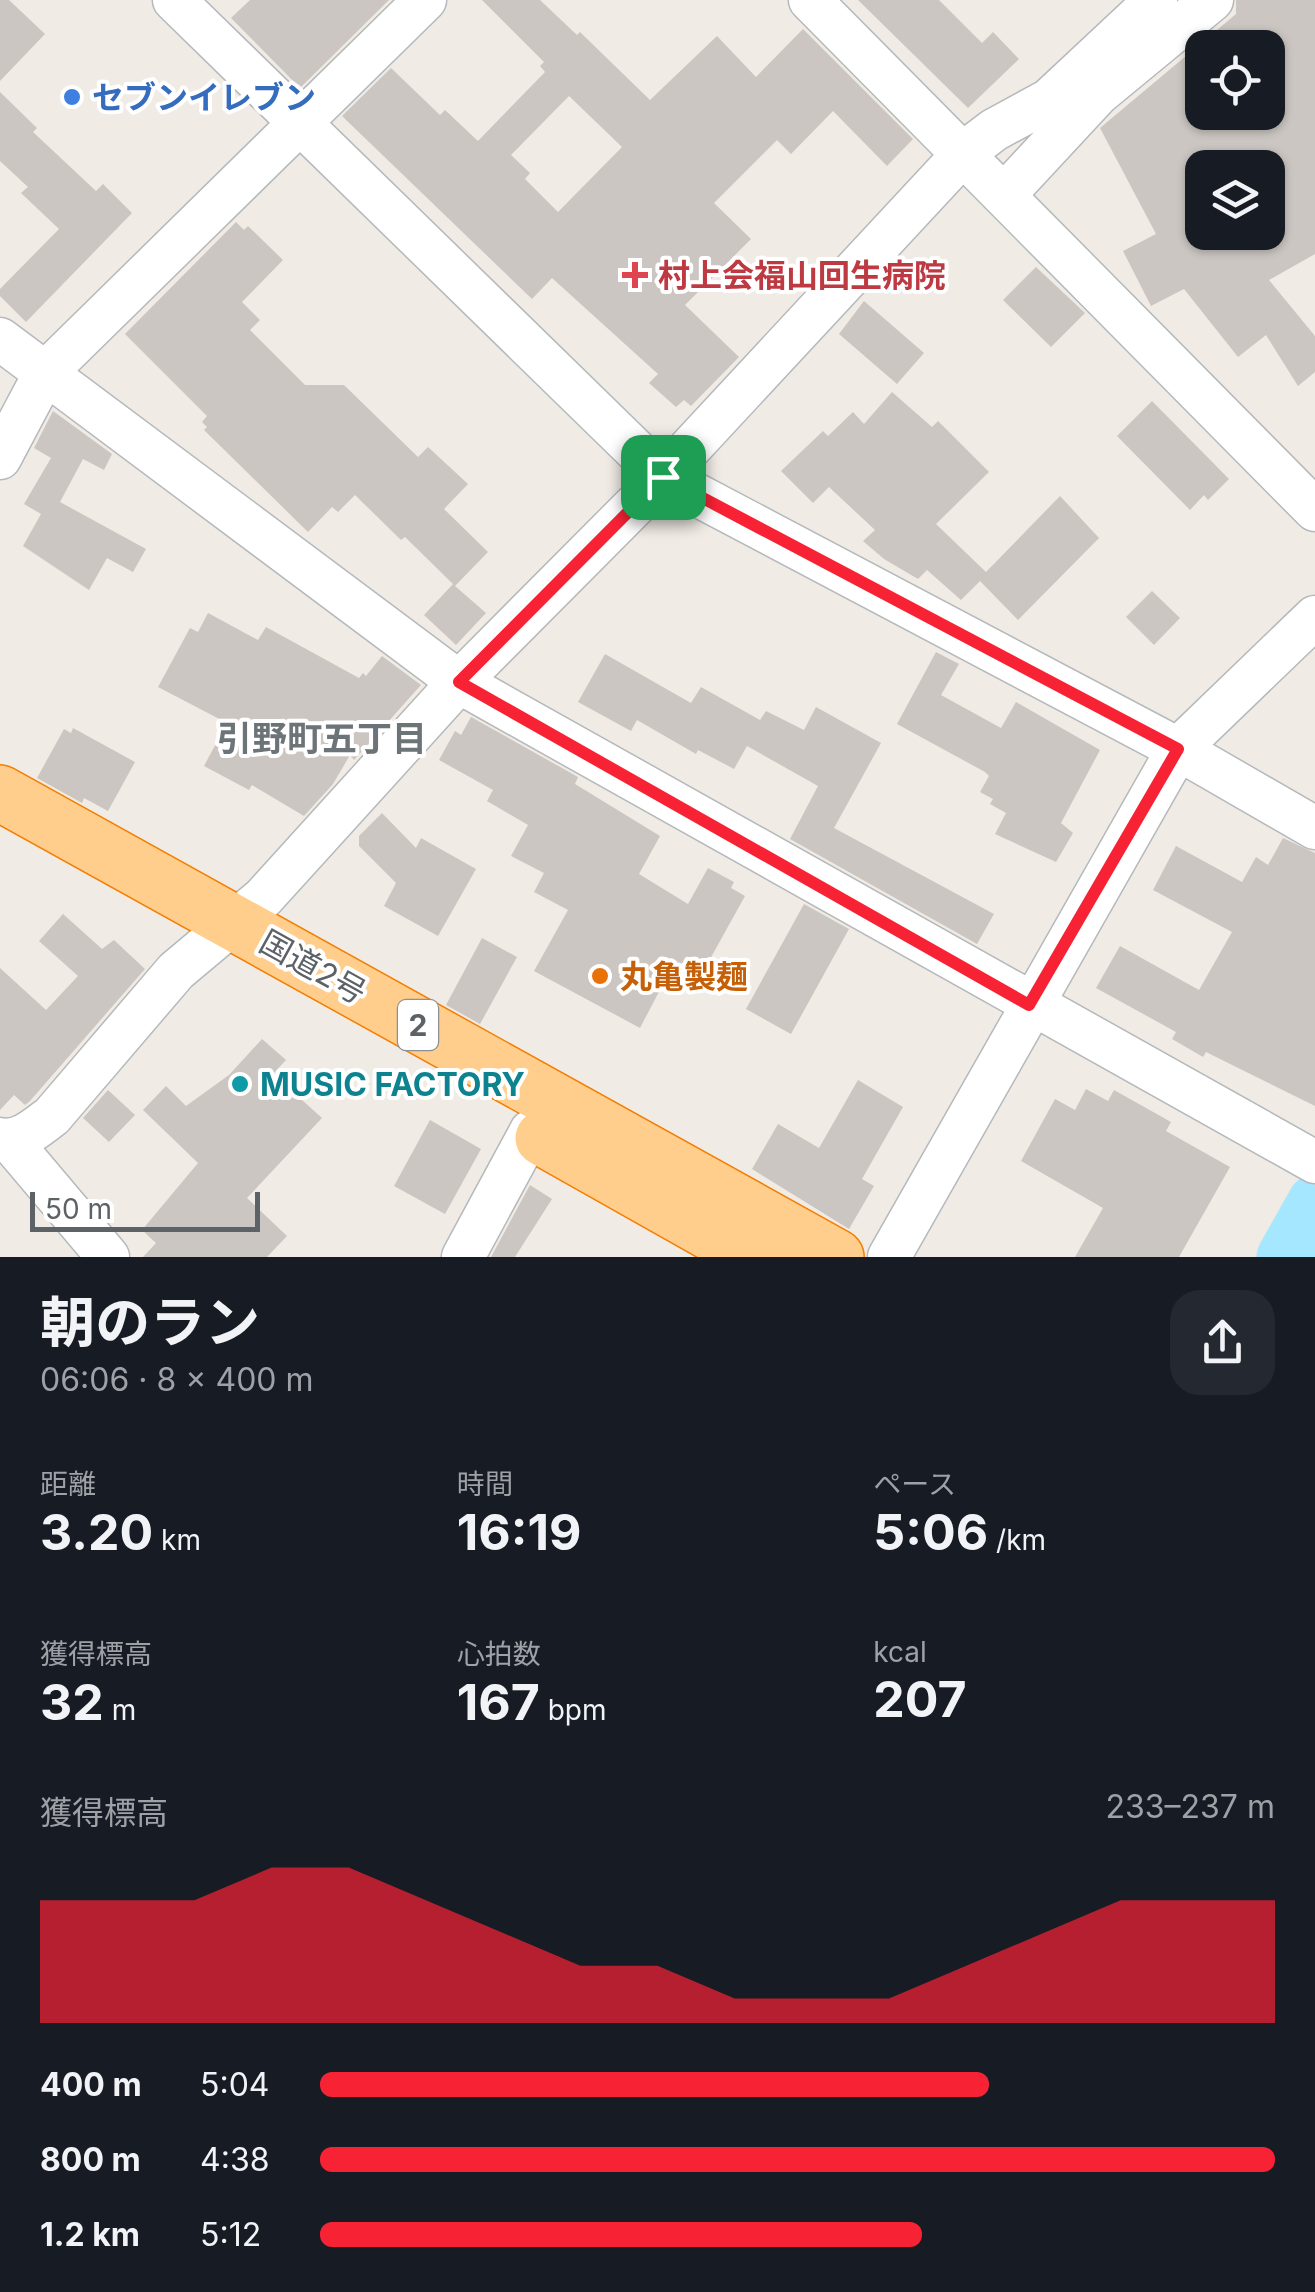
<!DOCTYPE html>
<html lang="ja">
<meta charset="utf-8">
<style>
:root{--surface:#171b24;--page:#242831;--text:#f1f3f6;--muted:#9ea1a6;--accent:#f82235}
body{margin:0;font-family:Inter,"Noto Sans JP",sans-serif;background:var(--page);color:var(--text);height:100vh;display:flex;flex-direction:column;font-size:38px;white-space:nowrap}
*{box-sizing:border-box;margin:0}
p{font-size:32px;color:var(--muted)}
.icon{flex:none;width:55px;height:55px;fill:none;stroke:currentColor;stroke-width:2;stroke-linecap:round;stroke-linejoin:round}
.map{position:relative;height:1257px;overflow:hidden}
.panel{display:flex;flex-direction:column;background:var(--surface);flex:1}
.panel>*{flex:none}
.fabs{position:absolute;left:1185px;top:30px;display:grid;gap:20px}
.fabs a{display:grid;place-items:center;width:100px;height:100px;border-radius:20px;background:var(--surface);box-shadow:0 2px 8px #0004;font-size:50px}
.scale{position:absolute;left:30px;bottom:25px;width:230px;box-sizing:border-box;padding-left:10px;border:5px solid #5c6266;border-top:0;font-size:28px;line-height:35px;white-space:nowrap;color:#5c6266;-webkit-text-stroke:8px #fff;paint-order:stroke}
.pin{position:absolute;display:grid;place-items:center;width:85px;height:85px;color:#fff;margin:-42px;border-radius:20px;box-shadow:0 5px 15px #0006}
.round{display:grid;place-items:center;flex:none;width:105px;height:105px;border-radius:30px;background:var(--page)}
.head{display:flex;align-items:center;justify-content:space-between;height:170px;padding:0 40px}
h1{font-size:55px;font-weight:700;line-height:75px}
.stats{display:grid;grid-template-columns:repeat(3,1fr);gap:15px;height:170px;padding:10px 40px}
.stats div{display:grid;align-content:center}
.stats b{font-size:50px;font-weight:700}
.stats small{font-size:28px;font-weight:400}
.stats p{font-size:28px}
.chart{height:280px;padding:20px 40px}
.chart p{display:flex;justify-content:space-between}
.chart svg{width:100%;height:180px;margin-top:10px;fill:var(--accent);opacity:.7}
ul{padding:0 40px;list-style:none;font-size:32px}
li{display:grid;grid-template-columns:160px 120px 1fr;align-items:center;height:75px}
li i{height:25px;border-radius:12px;background:var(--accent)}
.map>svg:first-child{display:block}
</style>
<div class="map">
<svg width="1315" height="1257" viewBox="0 0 1315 1257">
<rect width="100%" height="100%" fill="#f0ebe4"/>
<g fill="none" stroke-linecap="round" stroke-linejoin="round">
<path stroke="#a5e7ff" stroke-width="55" d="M1284,1257L1315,1202"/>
</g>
<path fill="#cbc6c1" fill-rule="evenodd" d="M0,0H9L45,34L0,81Z
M250,0H389L300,88L231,18Z
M482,0H540L577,35L580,32L650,100L717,36L756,77L803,29L913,139L887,166L833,111L791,154L777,140L714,203L751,239L685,305L739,357L691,406L684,400L676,407L649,383L658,374L552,278L532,299L342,116L391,68L440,115L445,110L478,141L545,72L540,66L544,62ZM569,96L622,147L558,212L525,179L530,173L511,155Z
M858,0H939L982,43L993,32L1019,59L968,108Z
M1236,0H1315V254L1269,280L1315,336V372L1298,386L1266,335L1238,357L1184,289L1151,306L1123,251L1156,234L1100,128L1236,14ZM1202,48H1268V112H1202ZM1202,168H1268V232H1202Z
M0,92L37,128L33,132L96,191L103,184L132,213L26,322L0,296V289L59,229L21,193L28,187L0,161Z
M236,222L244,230L248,226L283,260L242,302L260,320L250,330L305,385H344L418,457L428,447L468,484L444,509L488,552L455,586L486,613L456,645L424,615L453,584L405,537L401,540L355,495L338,512L332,507L308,532L204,430L207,427L202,422L207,416L125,334Z
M1036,267L1085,313L1051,347L1003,300Z
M864,301L924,353L897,384L839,334Z
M892,392L932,427L938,421L989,472L936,524L986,572L1060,496L1099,538L1018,620L980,581L961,600L927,570L918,579L884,559L863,541L875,530L829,487L813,503L781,471L823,431L828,436L853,412L864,424Z
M1152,401L1229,479L1208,500L1204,495L1190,510L1117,436Z
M53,411L112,454L104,470L83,459L60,502L146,549L133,572L107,558L89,590L23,546L41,514L24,504L51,458L34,448Z
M1152,591L1180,618L1154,645L1126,617Z
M208,613L258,640L266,627L359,678L363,673L366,676L382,656L421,685L354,760L350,755L333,784L304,816L252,785L249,790L204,766L227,723L158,687L190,628L198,632Z
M936,652L959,664L941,695L1001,728L1016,702L1100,750L1061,823L1073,833L1056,862L995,834L1006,813L990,804L993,799L980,792L989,776L985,772L897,724Z
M605,654L691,703L701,687L760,720L766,711L804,730L816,707L881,743L834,828L994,914L977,944L790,839L818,786L747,746L734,769L698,750L696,754L637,720L631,731L578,702Z
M471,717L578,777L575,784L660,836L639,874L688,904L708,868L734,882L731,888L745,896L699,979L673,965L640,1028L534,971L568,910L534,892L544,873L511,856L528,825L487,801L493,790L439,760L455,731L461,735Z
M73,728L135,762L108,811L84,798L82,803L37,778L64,729L71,733Z
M382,813L416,848L421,838L476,869L438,936L384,906L396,883L359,846V836Z
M1283,838L1315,853V1106L1206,1052L1203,1057L1172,1039L1176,1032L1096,988L1120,946L1199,990L1232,932L1153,890L1176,846L1242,882L1256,857L1268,865Z
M804,904L849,929L791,1034L746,1009Z
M63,914L102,949L114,940L145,969L30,1101L25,1105L14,1095L0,1110V968L46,1010L78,976L39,941Z
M482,938L517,957L480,1024L446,1005Z
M262,1039L286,1060L273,1074L322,1118L247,1198L287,1236L267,1257H143L156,1243L142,1230L198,1163L143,1110L166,1086L186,1106L229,1075Z
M858,1080L903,1107L862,1179L874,1186L849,1229L752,1169L778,1124L819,1148Z
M1086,1089L1108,1101L1114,1090L1171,1122L1166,1131L1230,1167L1179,1257H1075L1103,1208L1021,1161L1055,1099L1075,1110Z
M108,1090L135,1115L109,1142L83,1118Z
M430,1120L481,1149L445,1214L394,1186Z
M530,1185L552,1199L515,1257H491Z"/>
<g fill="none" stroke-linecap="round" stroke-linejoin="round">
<g stroke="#b5b9bc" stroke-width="45">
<path id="minor" d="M174,0L663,477L1178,749L1315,828
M810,0L1315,510
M1006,193L1098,94L1212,0
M0,339L459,682L1315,1162
M0,458L45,373L425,0
M0,1139C20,1143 36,1128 52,1116L176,971L263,898L459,682L663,477L965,152L994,130L1049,100L1156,0
M10,1141L108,1257
M463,1257L531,1131
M889,1257L1178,749L1315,617"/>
</g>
<g stroke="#f47e00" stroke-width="58">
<path id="highway" d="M0,793L836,1257
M543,1138L754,1257"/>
</g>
<use href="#minor" stroke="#fff" stroke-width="42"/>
<use href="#highway" stroke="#ffce8c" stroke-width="55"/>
</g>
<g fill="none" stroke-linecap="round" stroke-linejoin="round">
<g stroke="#fff" stroke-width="20">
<path id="route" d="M663,477L1178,749L1029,1005L459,682Z"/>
</g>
<use href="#route" stroke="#f82235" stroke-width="12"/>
</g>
<circle fill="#3f7fe0" stroke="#fff" stroke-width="4" cx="72" cy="97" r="10"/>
<path fill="#e0444e" stroke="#fff" stroke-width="4" d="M630 260h10v10h10v10h-10v10h-10v-10h-10v-10h10z"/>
<circle fill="#e8710a" stroke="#fff" stroke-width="4" cx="600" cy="976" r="10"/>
<circle fill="#0f9aa8" stroke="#fff" stroke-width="4" cx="240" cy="1084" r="10"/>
<g text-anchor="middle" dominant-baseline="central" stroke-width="8" stroke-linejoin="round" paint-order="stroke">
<rect fill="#fff" stroke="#8d9194" stroke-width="2.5" x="398" y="1000" width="40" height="50" rx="8"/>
<g font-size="30" font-weight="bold" fill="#5c6266">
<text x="418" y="1025">2</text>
</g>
<g font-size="32" font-weight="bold" fill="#366cbe" stroke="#fff" text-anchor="start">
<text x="92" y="97">セブンイレブン</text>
</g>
<g font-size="32" font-weight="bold" fill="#be3a42" stroke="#fff" text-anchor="start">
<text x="658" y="275">村上会福山回生病院</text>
</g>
<g font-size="32" fill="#5c6266" stroke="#fff">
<text transform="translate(313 967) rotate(29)">国道2号</text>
</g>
<g font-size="32" font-weight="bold" fill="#c56008" stroke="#fff" text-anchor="start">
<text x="620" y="976">丸亀製麺</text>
</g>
<g font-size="32" font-weight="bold" fill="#0d838f" stroke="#fff" text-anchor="start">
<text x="260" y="1084">MUSIC FACTORY</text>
</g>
<g font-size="35" font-weight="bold" fill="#6d7478" stroke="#fff">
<text x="322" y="738">引野町五丁目</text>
</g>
</g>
</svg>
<div class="fabs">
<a><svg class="icon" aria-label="locate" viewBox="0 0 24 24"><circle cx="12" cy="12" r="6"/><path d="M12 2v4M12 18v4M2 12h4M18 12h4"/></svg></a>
<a><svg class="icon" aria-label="layers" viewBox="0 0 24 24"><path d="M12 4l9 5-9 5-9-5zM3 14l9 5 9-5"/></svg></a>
</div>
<div class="scale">50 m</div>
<div class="pin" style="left:663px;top:477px;background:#1e9e55"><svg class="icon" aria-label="arrive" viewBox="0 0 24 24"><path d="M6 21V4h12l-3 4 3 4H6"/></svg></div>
</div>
<section class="panel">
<div class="head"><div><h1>朝のラン</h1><p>06:06 · 8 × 400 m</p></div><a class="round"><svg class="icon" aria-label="share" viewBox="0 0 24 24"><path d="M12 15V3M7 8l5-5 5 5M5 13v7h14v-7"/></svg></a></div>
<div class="stats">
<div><p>距離</p><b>3.20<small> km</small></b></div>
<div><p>時間</p><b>16:19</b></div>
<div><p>ペース</p><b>5:06<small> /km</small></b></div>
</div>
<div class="stats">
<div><p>獲得標高</p><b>32<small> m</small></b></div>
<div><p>心拍数</p><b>167<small> bpm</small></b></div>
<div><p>kcal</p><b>207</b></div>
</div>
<div class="chart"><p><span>獲得標高</span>233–237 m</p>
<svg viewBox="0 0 160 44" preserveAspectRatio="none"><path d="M0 44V14L10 14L20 14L30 6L40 6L50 14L60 22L70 30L80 30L90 38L100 38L110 38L120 30L130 22L140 14L150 14L160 14V44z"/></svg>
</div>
<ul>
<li><b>400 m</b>5:04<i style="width:70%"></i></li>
<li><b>800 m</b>4:38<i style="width:100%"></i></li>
<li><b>1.2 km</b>5:12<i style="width:63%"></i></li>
</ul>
</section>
